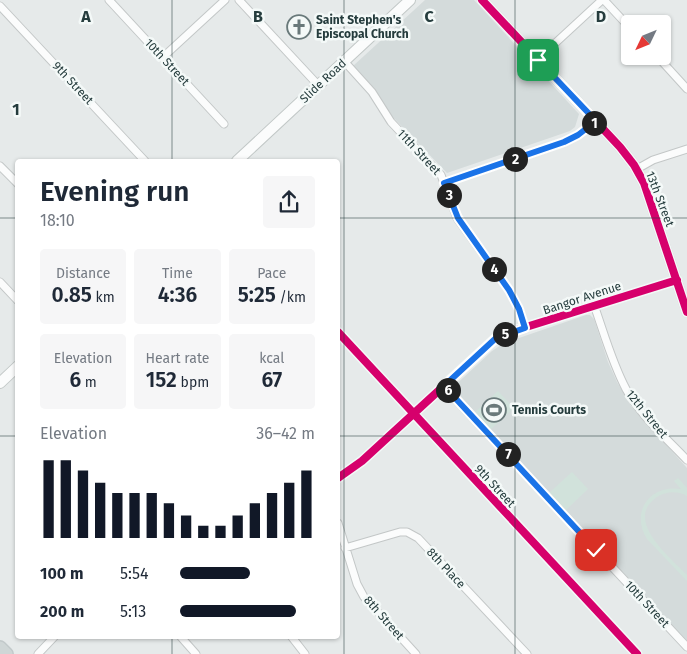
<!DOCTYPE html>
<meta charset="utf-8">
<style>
:root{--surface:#fff;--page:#f6f6f7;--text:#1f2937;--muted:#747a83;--accent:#111827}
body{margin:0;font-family:"Fira Sans",sans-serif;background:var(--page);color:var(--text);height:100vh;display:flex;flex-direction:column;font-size:19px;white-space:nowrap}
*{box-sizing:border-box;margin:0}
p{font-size:16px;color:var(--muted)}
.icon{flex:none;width:28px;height:28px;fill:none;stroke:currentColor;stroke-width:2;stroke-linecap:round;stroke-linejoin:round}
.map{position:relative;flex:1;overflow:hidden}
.drawer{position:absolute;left:15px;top:159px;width:325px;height:480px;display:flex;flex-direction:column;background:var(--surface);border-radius:5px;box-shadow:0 1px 4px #0004}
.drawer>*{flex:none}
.needle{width:32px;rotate:227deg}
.fabs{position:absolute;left:621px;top:15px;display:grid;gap:10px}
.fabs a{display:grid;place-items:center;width:50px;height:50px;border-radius:5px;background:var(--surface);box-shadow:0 1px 4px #0004;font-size:25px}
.pin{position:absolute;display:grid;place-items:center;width:42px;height:42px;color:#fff;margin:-21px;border-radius:10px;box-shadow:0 2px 8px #0006}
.km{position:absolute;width:25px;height:25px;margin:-12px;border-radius:50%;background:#222;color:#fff;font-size:14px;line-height:25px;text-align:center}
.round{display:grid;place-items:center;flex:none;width:52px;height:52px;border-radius:5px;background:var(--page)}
.head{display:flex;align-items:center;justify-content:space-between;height:85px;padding:0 25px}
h1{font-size:28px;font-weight:600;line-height:38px}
.figures{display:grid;grid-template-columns:repeat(3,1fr);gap:8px;height:85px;padding:5px 25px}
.figures div{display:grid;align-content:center;border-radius:5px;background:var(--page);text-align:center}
.figures b{font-size:21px;font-weight:600}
.figures small{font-size:14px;font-weight:400}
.figures p{font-size:14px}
.chart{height:140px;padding:10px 25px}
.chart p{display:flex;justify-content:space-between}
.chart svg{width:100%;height:90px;margin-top:5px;stroke:var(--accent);stroke-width:6}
ul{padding:0 25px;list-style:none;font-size:16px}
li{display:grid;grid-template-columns:80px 60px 1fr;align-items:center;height:38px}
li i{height:12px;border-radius:6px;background:var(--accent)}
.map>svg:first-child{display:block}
</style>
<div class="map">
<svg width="687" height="654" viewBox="0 0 687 654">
<rect width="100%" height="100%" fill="#e6eaea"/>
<path fill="#d4dbdb" d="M425,0H474L579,114L575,127L570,131L447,173L386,110L374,88L353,66Z
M586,315H590L594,319L608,362L617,382L631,406L687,468V644L450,390L492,351L504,343Z"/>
<path fill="#d1e2db" d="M498,391L514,408L491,429L475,412Z
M572,472L588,489L566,510L549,493Z
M678,478L687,488V496C678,491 667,491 657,497C623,520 670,557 687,575V581L647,539C630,512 650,484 681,489L674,481Z"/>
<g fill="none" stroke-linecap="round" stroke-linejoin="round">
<g stroke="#c3c7c7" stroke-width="9">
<path id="minor" d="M109,0L224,124
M239,0L318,85
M604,0L630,28
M0,6L145,161
M657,56L687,89
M162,58L225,0
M538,59L602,0
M344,61L372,92L391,122L441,175L457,218L509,290L519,309L525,328
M0,166L18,184
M637,169L653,160L687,149
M444,183L564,142L578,135L596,121
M0,282L18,301
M594,305C604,333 612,363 626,389C641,416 666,438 687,460
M338,332L637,654
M443,386L687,647
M338,478L362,461L496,338L510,332L677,280
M338,523L357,584L364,597L416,654
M345,548L400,532H407L418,538L527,654
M180,636L196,654
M291,636L305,654
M38,654L55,636"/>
</g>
<g stroke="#c3c7c7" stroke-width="11">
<path id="tertiary" d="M482,0L620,147L634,165L644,183L687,312"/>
</g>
<g stroke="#c2c8c7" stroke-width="12">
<path id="secondary" d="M237,161L410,0
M0,383L18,366"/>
</g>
<g stroke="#c2c9ca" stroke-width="14">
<path id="primary" d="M0,647L7,654"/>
</g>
<use href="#minor" stroke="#fbfcfc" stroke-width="7"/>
<use href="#tertiary" stroke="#fbfcfc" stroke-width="9"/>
<use href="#secondary" stroke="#fbfcfc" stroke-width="10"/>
<use href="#primary" stroke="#cfd6d6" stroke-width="11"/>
<g stroke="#f4f9f8" stroke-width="11">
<path id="cycleway" d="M482,0L620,147L634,165L644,183L687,312
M338,332L637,654
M338,478L362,461L496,338L510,332L677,280"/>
</g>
<use href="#cycleway" stroke="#d6006c" stroke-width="8"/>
</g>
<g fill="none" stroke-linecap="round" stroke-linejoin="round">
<g stroke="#fff" stroke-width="10">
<path id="route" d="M538,60L596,121L578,135L564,142L444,183L458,218L509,290L519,309L525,328L496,338L444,386L596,550"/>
</g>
<use href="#route" stroke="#1a73e8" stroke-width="6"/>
</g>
<path fill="none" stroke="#253c3d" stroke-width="1" stroke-opacity="0.55" d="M172,0V161M344,0V654M515,0V654M0,218H18M338,218H687M0,436H18M338,436H687M172,636V654"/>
<defs>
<g id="church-ring" transform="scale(1.25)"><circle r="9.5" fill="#f4f9f8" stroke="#69797a" stroke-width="1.5"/><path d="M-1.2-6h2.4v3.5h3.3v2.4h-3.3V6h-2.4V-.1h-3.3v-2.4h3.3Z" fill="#69797a"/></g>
<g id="stadium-ring" transform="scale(1.25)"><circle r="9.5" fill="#f4f9f8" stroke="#69797a" stroke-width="1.5"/><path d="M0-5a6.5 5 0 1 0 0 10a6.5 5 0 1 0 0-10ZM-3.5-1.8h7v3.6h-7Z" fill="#69797a"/></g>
</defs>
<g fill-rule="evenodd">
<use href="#church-ring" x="299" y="27"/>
<use href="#stadium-ring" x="494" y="410"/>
</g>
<g text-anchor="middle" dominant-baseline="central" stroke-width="5" stroke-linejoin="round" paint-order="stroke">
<g font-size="12" font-weight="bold" fill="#253c3d" stroke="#f4f9f8" text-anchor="start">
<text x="316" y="20">Saint Stephen's<tspan x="316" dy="14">Episcopal Church</tspan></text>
<text x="512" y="410">Tennis Courts</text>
</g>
<g font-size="12" fill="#253c3d" stroke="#f4f9f8">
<text transform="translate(167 62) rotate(47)">10th Street</text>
<text transform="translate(323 81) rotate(-43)">Slide Road</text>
<text transform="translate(73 83) rotate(47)">9th Street</text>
<text transform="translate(419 152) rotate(47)">11th Street</text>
<text transform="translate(660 199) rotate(69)">13th Street</text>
<text transform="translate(582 298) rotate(-18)">Bangor Avenue</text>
<text transform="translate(647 414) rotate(51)">12th Street</text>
<text transform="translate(495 486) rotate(47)">9th Street</text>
<text transform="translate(446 568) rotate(47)">8th Place</text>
<text transform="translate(647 604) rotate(47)">10th Street</text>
<text transform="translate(384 618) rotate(49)">8th Street</text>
</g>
</g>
<g font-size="16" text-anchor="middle" font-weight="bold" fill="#253c3d" stroke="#f4f9f8" stroke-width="5" stroke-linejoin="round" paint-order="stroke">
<text x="86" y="22">A</text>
<text x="258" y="22">B</text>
<text x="429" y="22">C</text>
<text x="601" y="22">D</text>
<text x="16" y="115">1</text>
</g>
</svg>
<div class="fabs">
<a><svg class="needle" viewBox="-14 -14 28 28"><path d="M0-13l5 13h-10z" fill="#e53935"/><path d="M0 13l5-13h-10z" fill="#747a83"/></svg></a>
</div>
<div class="pin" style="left:538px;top:60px;background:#1e9e55"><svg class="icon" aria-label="arrive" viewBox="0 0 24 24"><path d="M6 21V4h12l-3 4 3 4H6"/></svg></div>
<div class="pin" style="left:596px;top:550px;background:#d93025"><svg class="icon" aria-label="check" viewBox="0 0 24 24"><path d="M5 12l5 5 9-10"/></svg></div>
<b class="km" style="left:594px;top:123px">1</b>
<b class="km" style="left:515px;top:159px">2</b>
<b class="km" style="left:449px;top:195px">3</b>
<b class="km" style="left:494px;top:269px">4</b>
<b class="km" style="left:505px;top:334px">5</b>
<b class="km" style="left:448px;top:390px">6</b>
<b class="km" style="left:508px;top:454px">7</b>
<section class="drawer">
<div class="head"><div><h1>Evening run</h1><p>18:10</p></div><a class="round"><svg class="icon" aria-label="share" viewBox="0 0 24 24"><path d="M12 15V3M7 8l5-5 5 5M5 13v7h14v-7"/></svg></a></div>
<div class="figures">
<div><p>Distance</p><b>0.85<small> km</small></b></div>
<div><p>Time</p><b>4:36</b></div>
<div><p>Pace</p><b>5:25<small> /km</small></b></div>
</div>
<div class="figures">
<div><p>Elevation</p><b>6<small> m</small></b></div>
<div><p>Heart rate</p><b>152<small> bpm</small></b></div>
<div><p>kcal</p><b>67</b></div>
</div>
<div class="chart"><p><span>Elevation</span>36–42 m</p>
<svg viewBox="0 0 160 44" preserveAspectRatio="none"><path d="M5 44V6M15 44V6M25 44V11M35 44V17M45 44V22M55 44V22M65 44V22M75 44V27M85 44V33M95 44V38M105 44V38M115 44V33M125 44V27M135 44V22M145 44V17M155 44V11"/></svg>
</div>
<ul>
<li><b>100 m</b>5:54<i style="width:52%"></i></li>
<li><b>200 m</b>5:13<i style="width:86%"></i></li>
</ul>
</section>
</div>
